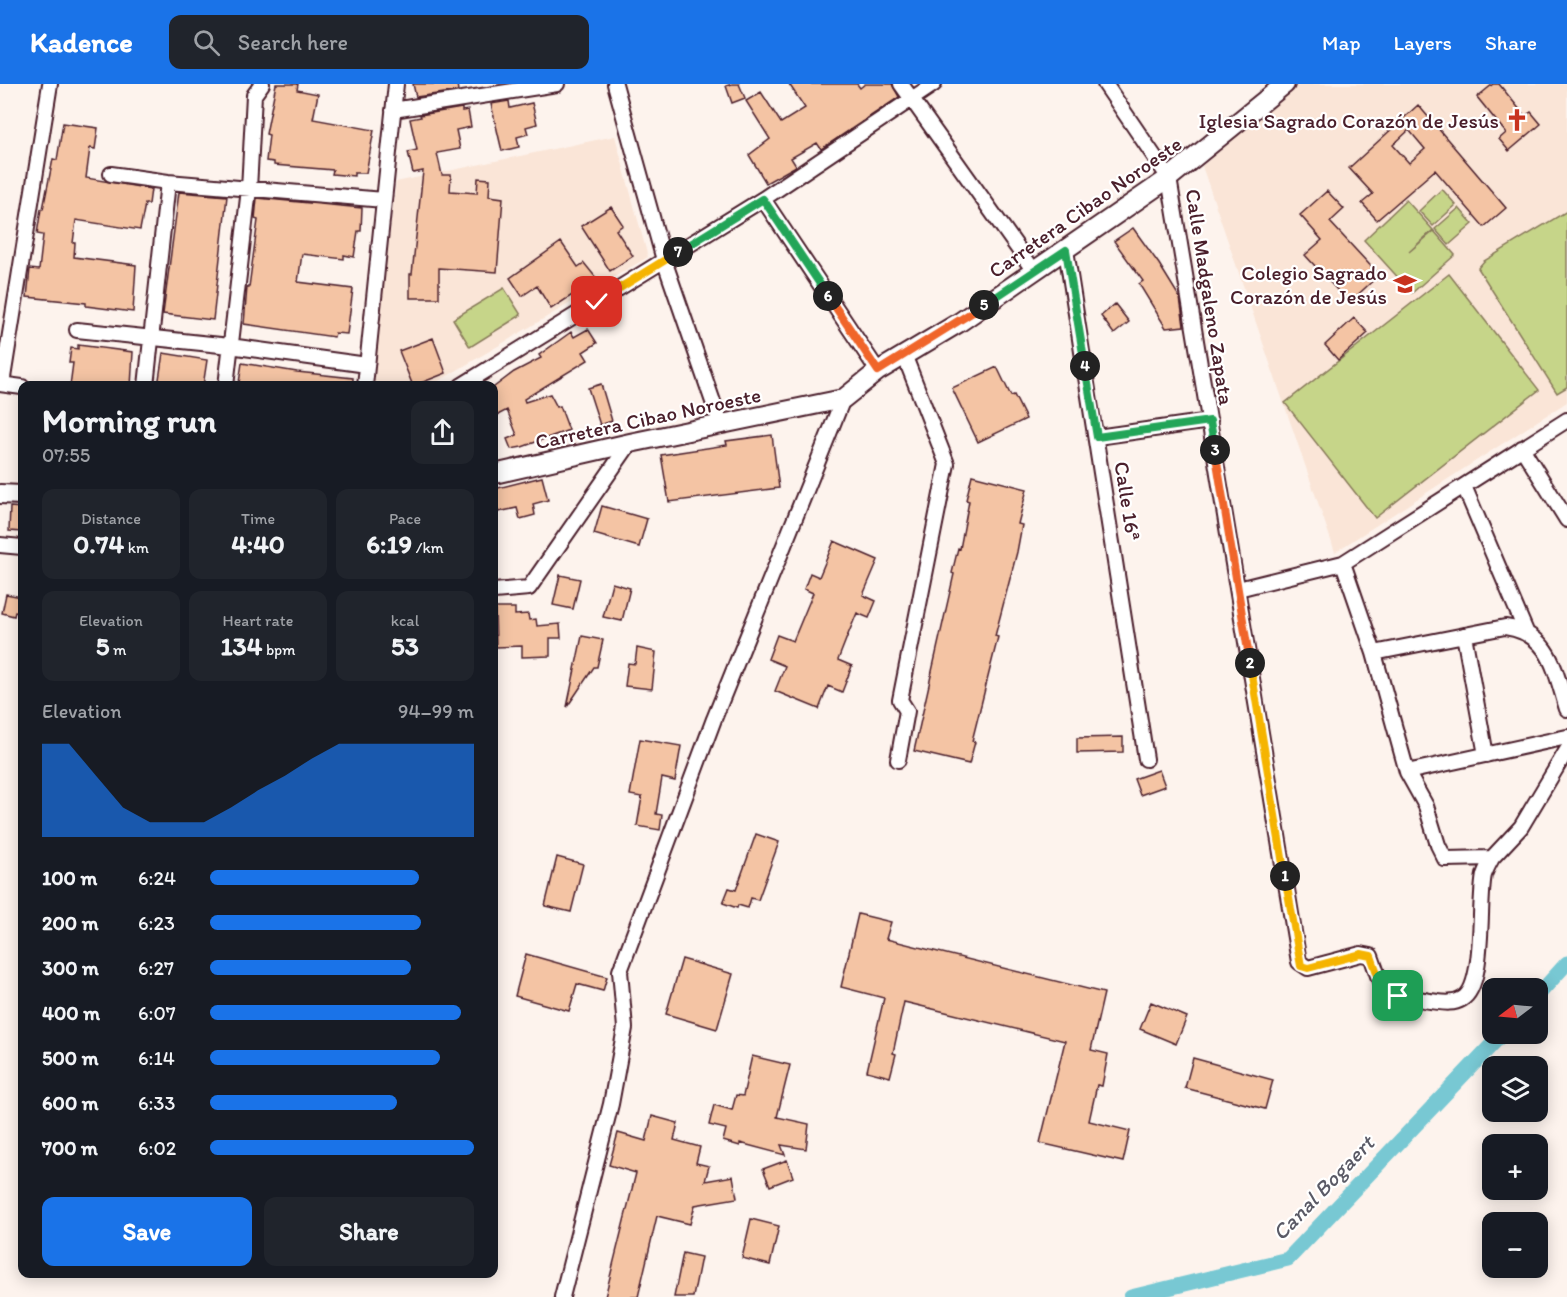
<!DOCTYPE html>
<meta charset="utf-8">
<style>
:root{--surface:#171b24;--page:#20242c;--text:#f1f3f6;--muted:#9ea1a6;--accent:#1a73e8}
body{margin:0;font-family:Itim,sans-serif;background:var(--page);color:var(--text);height:100vh;display:flex;flex-direction:column;font-size:22px;white-space:nowrap}
*{box-sizing:border-box;margin:0}
p{font-size:20px;color:var(--muted)}
.icon{flex:none;width:33px;height:33px;fill:none;stroke:currentColor;stroke-width:2;stroke-linecap:round;stroke-linejoin:round}
.map{position:relative;flex:1;overflow:hidden}
.side{position:absolute;left:18px;top:297px;width:480px;height:897px;display:flex;flex-direction:column;background:var(--surface);border-radius:12px;box-shadow:0 3px 15px #0003}
.side>*{flex:none}
.needle{width:39px;rotate:254deg}
.controls{position:absolute;left:1482px;top:894px;display:grid;gap:12px}
.controls a{display:grid;place-items:center;width:66px;height:66px;border-radius:12px;background:var(--surface);box-shadow:0 3px 15px #0003;font-size:30px}
.pin{position:absolute;display:grid;place-items:center;width:51px;height:51px;color:#fff;margin:-26px;border-radius:12px;box-shadow:0 3px 9px #0006}
.km{position:absolute;width:30px;height:30px;margin:-15px;border-radius:50%;background:#222;color:#fff;font-size:16px;line-height:30px;text-align:center}
.round{display:grid;place-items:center;flex:none;width:63px;height:63px;border-radius:12px;background:var(--page)}
.headline{display:flex;align-items:center;justify-content:space-between;height:102px;padding:0 24px}
h1{font-size:33px;font-weight:700;line-height:45px}
.metrics{display:grid;grid-template-columns:repeat(3,1fr);gap:9px;height:102px;padding:6px 24px}
.metrics div{display:grid;align-content:center;border-radius:12px;background:var(--page);text-align:center}
.metrics b{font-size:26px;font-weight:700}
.metrics small{font-size:16px;font-weight:400}
.metrics p{font-size:16px}
.chart{height:168px;padding:12px 24px}
.chart p{display:flex;justify-content:space-between}
.chart svg{width:100%;height:108px;margin-top:6px;fill:var(--accent);opacity:.7}
.cta{display:flex;gap:12px;margin-top:auto;padding:12px 24px}
.cta a{flex:1;height:69px;border-radius:12px;background:var(--accent);color:#fff;font-size:24px;font-weight:700;line-height:69px;text-align:center}
.cta a+a{background:var(--page);color:var(--text)}
ul{padding:0 24px;list-style:none;font-size:20px}
li{display:grid;grid-template-columns:96px 72px 1fr;align-items:center;height:45px}
li i{height:15px;border-radius:8px;background:var(--accent)}
header{display:flex;align-items:center;gap:36px;box-sizing:border-box;height:84px;padding:0 30px;background:var(--accent);color:#fff}
header strong{font-size:28px}
nav{display:flex;gap:33px;margin-inline-start:auto;font-size:21px}
.search{width:420px;height:54px;background:var(--page);display:flex;align-items:center;gap:15px;box-sizing:border-box;padding:0 21px;border-radius:12px;color:var(--muted);font-size:22px}
.map>svg:first-child{display:block}
</style>
<header>
<strong>Kadence</strong>
<div class="search"><svg class="icon" aria-label="search" viewBox="0 0 24 24"><circle cx="10" cy="10" r="6"/><path d="M15 15l6 6"/></svg>Search here</div>
<nav><a>Map</a><a>Layers</a><a>Share</a></nav>
</header>
<div class="map">
<svg width="1567" height="1213" viewBox="0 0 1567 1213">
<rect width="100%" height="100%" fill="#fdf3ed"/>
<filter id="ink" filterUnits="userSpaceOnUse"><feTurbulence type="fractalNoise" baseFrequency=".0167" numOctaves="2"/><feDisplacementMap in="SourceGraphic" scale="12" xChannelSelector="R" yChannelSelector="G"/><feConvolveMatrix kernelMatrix="1 2 1 2 8 2 1 2 1" color-interpolation-filters="sRGB"/></filter>
<g filter="url(#ink)">
<path fill="#fae5d7" d="M1299,0H1567V318L1335,468L1202,82Z
M615,52L648,173L432,301L371,302L396,98Z"/>
<path fill="#c6d589" stroke="#887a5a" stroke-width="1.5" d="M1442,105L1456,121L1433,142L1419,127Z
M1406,116L1433,146L1409,168L1434,147L1455,171L1412,209L1364,156Z
M1459,124L1473,140L1449,161L1435,145Z
M1567,127V303L1557,309L1478,184L1484,177Z
M1449,190L1539,306L1375,434L1285,319Z
M504,204L521,231L470,263L453,235Z"/>
<g fill="none" stroke-linecap="round" stroke-linejoin="round">
<path stroke="#78c8d3" stroke-width="15" d="M1538,911L1567,879
M1131,1213L1288,1175L1502,950"/>
</g>
<path fill="#f4c4a4" stroke="#4a1f2b" stroke-width="1.5" fill-rule="evenodd" d="M276,0H298L297,6L318,10L313,35L374,46L366,89H354V92L332,90L333,86L274,81V78L266,77L269,51L266,50Z
M413,0H457L458,7L416,13Z
M732,0H739L745,14L732,19L726,2Z
M789,0H857L860,4L865,0H892L899,13L821,65L817,59L791,74L796,82L766,99L749,71L770,55L746,17L761,8L781,39L805,24Z
M1493,0H1499L1525,32L1531,28L1541,40L1509,67L1499,55L1506,49L1477,13Z
M509,17L510,24L532,19L537,40L526,43L528,50L517,53L519,63L502,67L491,20Z
M1418,21L1506,124L1484,143L1435,86L1377,136L1362,119L1373,110L1349,84ZM1409,46L1425,65L1409,79L1393,61Z
M462,24V27L468,26L471,43L456,46L460,65L437,69L442,91H451L450,107L477,109L478,94L490,95L489,112L503,114L497,188L439,184V214H410V190H412L423,87L413,89L408,68L417,66L410,35L421,33L420,31Z
M63,39L98,44L95,65L90,64L86,94L151,105L149,120H145L140,146L76,136L73,159H75L74,173L136,181L133,228L86,222V219L27,213L30,185L39,186L43,151L37,150L41,125H43L53,75L57,76Z
M1327,107L1344,125L1330,138L1379,191L1349,219L1305,171L1322,156L1300,131Z
M179,108L227,112L213,236L163,230Z
M257,114L362,124L361,147H358L354,173L344,171V175L302,170L298,198L353,205L347,250L335,249L334,253L244,240L247,203H249L258,136L255,135Z
M611,123L623,141L616,146L633,172L610,187L581,142Z
M1133,144L1159,180L1180,214L1184,242L1166,244L1139,200L1143,197L1114,157Z
M561,158L578,183L584,179L597,195L551,225L537,202L522,212L510,194Z
M1115,220L1129,238L1114,250L1101,232Z
M1354,234L1368,249L1338,276L1325,261Z
M588,245L597,259L583,268L588,276L524,315L525,318L550,310L557,323L560,322L569,346L522,363L511,365L507,355L517,351L507,326L494,333V303L514,288L541,274L539,271L571,248L574,253Z
M433,254L446,289L413,302L399,267Z
M78,261L133,268L131,302H70L73,279H69L71,264L78,265Z
M163,269L207,276L203,302H158Z
M242,279L297,288L353,294V302H252L239,299Z
M997,283L1011,312L1014,311L1026,335L978,358L952,304Z
M601,300L612,337L600,341L588,304Z
M772,351L779,404L669,418L661,371L727,361L726,357Z
M972,391L1027,405L1018,440L1022,441L1017,468L995,552L998,553L972,657L975,658L969,680L914,667L954,490L952,489L958,464L960,465L969,417L966,416Z
M542,393L548,416L533,420L535,431L520,435L517,424L498,428L494,405Z
M602,422L647,435L639,463L594,450Z
M10,423L22,424V448L9,447Z
M834,457L878,476L863,511L876,517L869,534L857,529L847,553L838,576L852,582L842,608L828,602L819,625L775,607L785,582L768,575L777,551L793,557L813,509L804,505L810,489L819,493Z
M560,491L580,495L573,525L553,521Z
M612,499L630,504L622,537L603,533Z
M6,510L22,513V529L15,528L14,532L2,529Z
M495,524H515V531L528,530L529,536L536,535L537,542L560,540L561,554H550V572L522,573V562L496,563Z
M582,552L603,556L597,583H594L567,623Z
M637,564L656,568L652,605L625,602L628,579L635,580Z
M1123,653V668L1077,669V654Z
M640,655L681,662L675,697L662,694L656,730L662,731L660,746L637,742L642,713L630,711Z
M1159,686L1165,702L1140,711L1134,695Z
M756,750L779,758L758,816L751,814L748,824L738,821L737,824L723,819L729,804L736,806Z
M557,773L583,780L571,828L545,822Z
M858,830L891,838L886,855L1104,909L1091,966L1108,970L1102,1002L1097,1001L1089,1037L1130,1047L1123,1078L1040,1059L1065,957L904,918L893,969L896,970L890,993L867,987L884,914L841,903Z
M526,870L607,893L603,907L577,900L569,927L515,912Z
M682,875L733,890L717,945L666,930Z
M1151,918L1187,933L1176,960L1140,945Z
M752,972L790,981L777,1033L809,1040L806,1065L781,1061L785,1071L740,1059V1062L723,1057L726,1045L709,1041L714,1021L732,1026L736,1011L743,1012Z
M1193,974L1273,996L1265,1025L1185,1004Z
M652,1032L678,1039L674,1056L700,1063L696,1079L709,1082L705,1097L733,1092L737,1114L695,1121L690,1140L657,1132L638,1213H605L636,1089L609,1081L618,1049L646,1057Z
M787,1076L793,1093L770,1102L763,1085Z
M751,1135L779,1142L770,1181L742,1174Z
M683,1169L701,1173L693,1213H674Z"/>
<g fill="none" stroke-linecap="round" stroke-linejoin="round">
<g stroke="#4a1f2b" stroke-width="18">
<path id="minor" d="M615,0L664,176L721,341
M901,0L1034,187
M1105,0L1169,94L1299,878L1308,884L1361,870L1371,872L1382,903C1398,912 1413,914 1430,917C1441,918 1452,921 1462,915C1486,902 1478,818 1484,791C1486,785 1489,780 1492,774
M393,26L557,0
M111,90L168,98L384,116
M763,115L878,287
M1066,166L1146,675
M77,246L230,262L367,281
M0,300L22,303
M2,300L50,0
M146,302L168,98
M226,302L249,105L254,11L262,0
M365,302L396,0
M461,302L763,115L934,0
M1097,353L1210,337
M1522,364L1567,436
M1464,402L1527,550
M0,461L22,463
M1343,479L1374,569L1407,688L1426,722L1438,761L1445,775L1492,774L1521,743L1567,666
M1238,505L1343,479L1567,336
M494,507L529,504L630,359
M1464,551L1486,671
M1374,569L1505,543C1551,549 1555,588 1567,625
M898,676L907,627L900,616L947,380L905,273
M1407,688L1567,653
M562,1213L611,1020L625,944L620,887L714,635L843,315"/>
</g>
<g stroke="#4a1f2b" stroke-width="22">
<path id="major" d="M494,390L630,359L843,315L878,287L960,238L1169,94L1285,0
M0,410L22,411"/>
</g>
<use href="#minor" stroke="#fff" stroke-width="14"/>
<use href="#major" stroke="#fff" stroke-width="18"/>
</g>
</g>
<g fill="none" stroke-linecap="round" stroke-linejoin="round" filter="url(#ink)">
<g stroke="#fff" stroke-width="12">
<path id="split-1" d="M1285,792L1301,882L1308,884L1361,870L1371,872L1382,903L1398,912"/>
</g>
<g stroke="#fff" stroke-width="12">
<path id="split-2" d="M1250,579L1285,792"/>
</g>
<g stroke="#fff" stroke-width="12">
<path id="split-3" d="M1215,366L1250,579"/>
</g>
<g stroke="#fff" stroke-width="12">
<path id="split-4" d="M1085,282L1097,353L1210,337L1215,366"/>
</g>
<g stroke="#fff" stroke-width="12">
<path id="split-5" d="M984,221L1066,166L1085,282"/>
</g>
<g stroke="#fff" stroke-width="12">
<path id="split-6" d="M828,212L878,287L984,221"/>
</g>
<g stroke="#fff" stroke-width="12">
<path id="split-7" d="M678,168L763,115L828,212"/>
</g>
<g stroke="#fff" stroke-width="12">
<path id="split-8" d="M597,218L678,168"/>
</g>
<use href="#split-1" stroke="#f5b400" stroke-width="8"/>
<use href="#split-2" stroke="#f5b400" stroke-width="8"/>
<use href="#split-3" stroke="#f0652b" stroke-width="8"/>
<use href="#split-4" stroke="#22a559" stroke-width="8"/>
<use href="#split-5" stroke="#22a559" stroke-width="8"/>
<use href="#split-6" stroke="#f0652b" stroke-width="8"/>
<use href="#split-7" stroke="#22a559" stroke-width="8"/>
<use href="#split-8" stroke="#f5b400" stroke-width="8"/>
</g>
<defs>
<g id="church-bare" transform="scale(1.8)"><path d="M-1.2-6h2.4v3.5h3.3v2.4h-3.3V6h-2.4V-.1h-3.3v-2.4h3.3Z" fill="#c8321e" stroke="#fff" stroke-width="2.5" paint-order="stroke"/></g>
<g id="university-bare" transform="scale(1.8)"><path d="M0-5L7-2L0 1L-7-2ZM-4 1L0 2.5L4 1V4Q0 6-4 4Z" fill="#c8321e" stroke="#fff" stroke-width="2.5" paint-order="stroke"/></g>
</defs>
<g fill-rule="evenodd">
<use href="#church-bare" x="1517" y="36"/>
<use href="#university-bare" x="1405" y="200"/>
</g>
<g text-anchor="middle" dominant-baseline="central" stroke-width="4.5" stroke-linejoin="round" paint-order="stroke">
<g font-size="21" fill="#4a1f2b" stroke="#fff" text-anchor="end">
<text x="1499" y="36">Iglesia Sagrado Corazón de Jesús</text>
<text x="1387" y="188">Colegio Sagrado<tspan x="1387" dy="24">Corazón de Jesús</tspan></text>
</g>
<g font-size="21" fill="#4a1f2b" stroke="#fff">
<text transform="translate(1085 123) rotate(-35)">Carretera Cibao Noroeste</text>
<text transform="translate(1210 213) rotate(81)">Calle Madgaleno Zapata</text>
<text transform="translate(648 334) rotate(-12)">Carretera Cibao Noroeste</text>
<text transform="translate(1128 417) rotate(81)">Calle 16ª</text>
</g>
<g font-size="22" font-style="italic" fill="#5a5a66" stroke="#fff">
<text transform="translate(1323 1104) rotate(-46)">Canal Bogaert</text>
</g>
</g>
</svg>
<div class="controls">
<a><svg class="needle" viewBox="-14 -14 28 28"><path d="M0-13l5 13h-10z" fill="#e53935"/><path d="M0 13l5-13h-10z" fill="#9ea1a6"/></svg></a>
<a><svg class="icon" aria-label="layers" viewBox="0 0 24 24"><path d="M12 4l9 5-9 5-9-5zM3 14l9 5 9-5"/></svg></a>
<a>+</a>
<a>−</a>
</div>
<div class="pin" style="left:1398px;top:912px;background:#1e9e55"><svg class="icon" aria-label="arrive" viewBox="0 0 24 24"><path d="M6 21V4h12l-3 4 3 4H6"/></svg></div>
<div class="pin" style="left:597px;top:218px;background:#d93025"><svg class="icon" aria-label="check" viewBox="0 0 24 24"><path d="M5 12l5 5 9-10"/></svg></div>
<b class="km" style="left:1285px;top:792px">1</b>
<b class="km" style="left:1250px;top:579px">2</b>
<b class="km" style="left:1215px;top:366px">3</b>
<b class="km" style="left:1085px;top:282px">4</b>
<b class="km" style="left:984px;top:221px">5</b>
<b class="km" style="left:828px;top:212px">6</b>
<b class="km" style="left:678px;top:168px">7</b>
<section class="side">
<div class="headline"><div><h1>Morning run</h1><p>07:55</p></div><a class="round"><svg class="icon" aria-label="share" viewBox="0 0 24 24"><path d="M12 15V3M7 8l5-5 5 5M5 13v7h14v-7"/></svg></a></div>
<div class="metrics">
<div><p>Distance</p><b>0.74<small> km</small></b></div>
<div><p>Time</p><b>4:40</b></div>
<div><p>Pace</p><b>6:19<small> /km</small></b></div>
</div>
<div class="metrics">
<div><p>Elevation</p><b>5<small> m</small></b></div>
<div><p>Heart rate</p><b>134<small> bpm</small></b></div>
<div><p>kcal</p><b>53</b></div>
</div>
<div class="chart"><p><span>Elevation</span>94–99 m</p>
<svg viewBox="0 0 160 44" preserveAspectRatio="none"><path d="M0 44V6L10 6L20 19L30 32L40 38L50 38L60 38L70 32L80 25L90 19L100 12L110 6L120 6L130 6L140 6L150 6L160 6V44z"/></svg>
</div>
<ul>
<li><b>100 m</b>6:24<i style="width:79%"></i></li>
<li><b>200 m</b>6:23<i style="width:80%"></i></li>
<li><b>300 m</b>6:27<i style="width:76%"></i></li>
<li><b>400 m</b>6:07<i style="width:95%"></i></li>
<li><b>500 m</b>6:14<i style="width:87%"></i></li>
<li><b>600 m</b>6:33<i style="width:71%"></i></li>
<li><b>700 m</b>6:02<i style="width:100%"></i></li>
</ul>
<div class="cta"><a>Save</a><a>Share</a></div>
</section>
</div>
